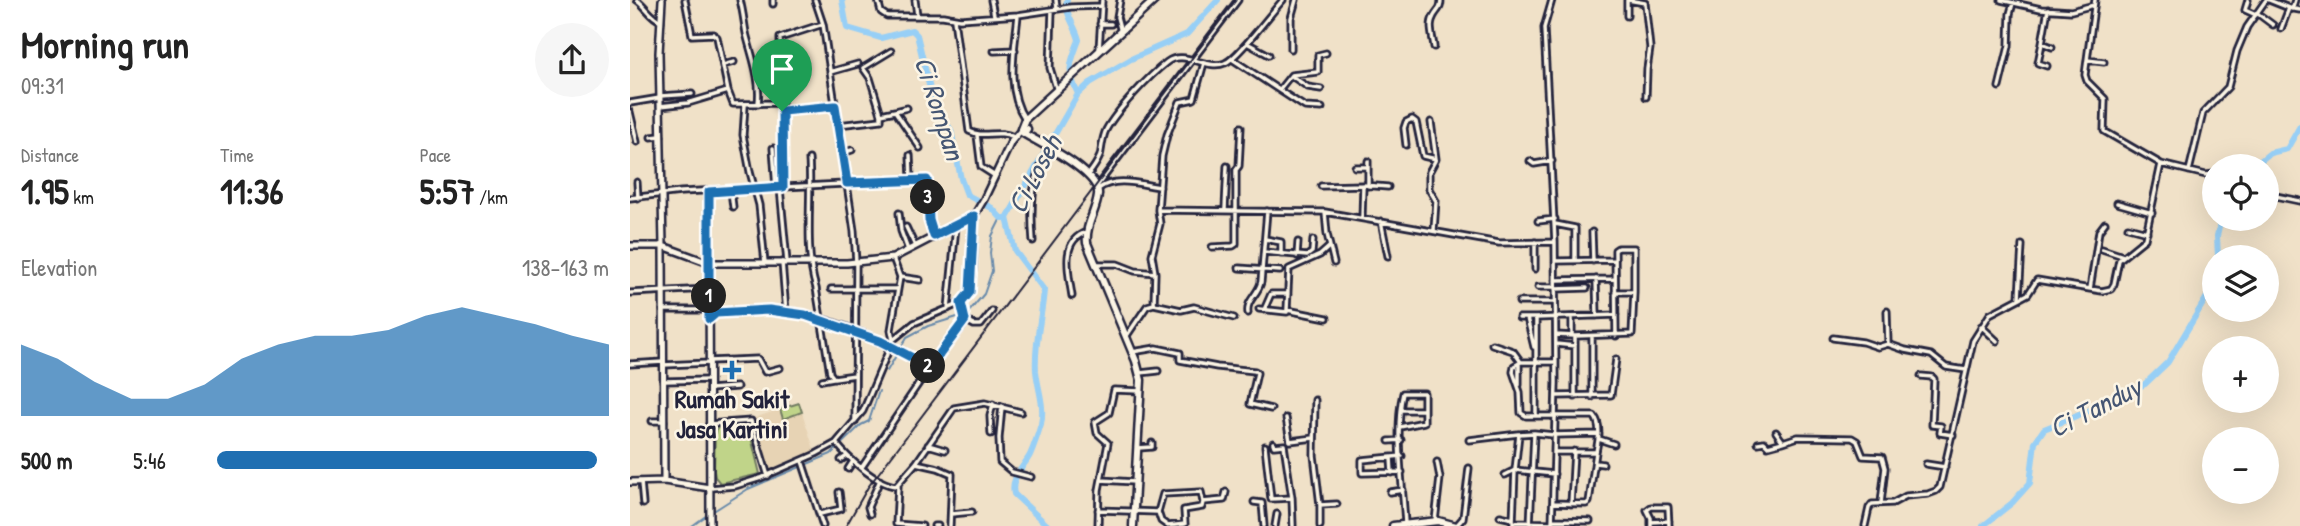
<!DOCTYPE html>
<meta charset="utf-8">
<style>
:root{--surface:#fff;--page:#f6f6f6;--text:#222;--muted:#767676;--accent:#1f6fb2}
body{margin:0;font-family:"Patrick Hand",sans-serif;background:var(--page);color:var(--text);height:100vh;display:flex;flex-direction:column;font-size:26px;white-space:nowrap}
*{box-sizing:border-box;margin:0}
p{font-size:23px;color:var(--muted)}
.icon{flex:none;width:38px;height:38px;fill:none;stroke:currentColor;stroke-width:2;stroke-linecap:round;stroke-linejoin:round}
.map{position:relative;flex:1;overflow:hidden}
.drawer{display:flex;flex-direction:column;background:var(--surface);width:630px}
.drawer>*{flex:none}
.fabs{position:absolute;left:1572px;top:154px;display:grid;gap:14px}
.fabs a{display:grid;place-items:center;width:77px;height:77px;border-radius:50%;background:var(--surface);box-shadow:0 7px 28px #0002;font-size:35px}
.pin{position:absolute;display:grid;place-items:center;width:60px;height:60px;color:#fff;margin:-72px -30px;border-radius:50% 50% 50% 0;rotate:-45deg;box-shadow:0 0 7px #0007}
.pin .icon{rotate:45deg}
.km{position:absolute;width:35px;height:35px;margin:-18px;border-radius:50%;background:#222;color:#fff;font-size:19px;line-height:35px;text-align:center}
.round{display:grid;place-items:center;flex:none;width:74px;height:74px;border-radius:37px;background:var(--page)}
.headline{display:flex;align-items:center;justify-content:space-between;height:119px;padding:0 21px}
h1{font-size:38px;font-weight:700;line-height:52px}
.figures{display:grid;grid-template-columns:repeat(3,1fr);gap:10px;height:119px;padding:7px 21px}
.figures div{display:grid;align-content:center}
.figures b{font-size:35px;font-weight:700}
.figures small{font-size:19px;font-weight:400}
.figures p{font-size:19px}
.chart{height:196px;padding:14px 21px}
.chart p{display:flex;justify-content:space-between}
.chart svg{width:100%;height:126px;margin-top:7px;fill:var(--accent);opacity:.7}
ul{padding:0 21px;list-style:none;font-size:23px}
li{display:grid;grid-template-columns:112px 84px 1fr;align-items:center;height:52px}
li i{height:18px;border-radius:9px;background:var(--accent)}
main{display:flex;flex:1;min-height:0}
.map>svg:first-child{display:block}
</style>
<main>
<section class="drawer">
<div class="headline"><div><h1>Morning run</h1><p>09:31</p></div><a class="round"><svg class="icon" aria-label="share" viewBox="0 0 24 24"><path d="M12 15V3M7 8l5-5 5 5M5 13v7h14v-7"/></svg></a></div>
<div class="figures">
<div><p>Distance</p><b>1.95<small> km</small></b></div>
<div><p>Time</p><b>11:36</b></div>
<div><p>Pace</p><b>5:57<small> /km</small></b></div>
</div>
<div class="chart"><p><span>Elevation</span>138–163 m</p>
<svg viewBox="0 0 160 44" preserveAspectRatio="none"><path d="M0 44V19L10 24L20 32L30 38L40 38L50 33L60 24L70 19L80 16L90 16L100 14L110 9L120 6L130 9L140 12L150 16L160 19V44z"/></svg>
</div>
<ul>
<li><b>500 m</b>5:46<i style="width:97%"></i></li>
</ul>
</section>
<div class="map">
<svg width="1670" height="526" viewBox="0 0 1670 526">
<rect width="100%" height="100%" fill="#f0e1c8"/>
<filter id="ink" filterUnits="userSpaceOnUse"><feTurbulence type="fractalNoise" baseFrequency=".0143" numOctaves="2"/><feDisplacementMap in="SourceGraphic" scale="14" xChannelSelector="R" yChannelSelector="G"/><feConvolveMatrix kernelMatrix="1 2 1 2 8 2 1 2 1" color-interpolation-filters="sRGB"/></filter>
<g filter="url(#ink)">
<path fill="#e7d3b4" d="M169,403L185,452L138,471L123,422L127,417Z"/>
<path fill="#c0d489" stroke="#717b62" stroke-width="2" d="M169,403L172,412L153,419L150,409Z
M118,425L130,474L90,483L85,477L84,471L85,430L90,427Z"/>
<g fill="none" stroke-linecap="round" stroke-linejoin="round">
<path stroke="#688aab" stroke-width="2" d="M257,371L277,337L298,326L337,314L354,294L362,271L360,253L362,236L371,218
M82,512L118,489L201,454L231,425L239,421L249,391
M62,526L77,515"/>
<path stroke="#97cff6" stroke-width="6" d="M212,0L217,28L251,38L282,30L287,35L304,106L321,130L331,179L337,195L362,208L371,218H377
M437,0C434,14 446,26 449,40C440,64 436,69 448,94
M1624,166L1640,153L1657,149L1670,126
M1588,257L1587,236L1591,219
M418,526L384,494C380,478 393,468 400,455C404,446 408,434 411,424C415,405 408,390 406,371C404,343 412,317 414,290L385,251L377,218L448,94L460,83L501,59L557,34L588,0
M1353,526L1382,503L1400,483L1405,442L1414,429L1456,412L1515,384L1538,362L1584,285"/>
<g stroke="#22223b" stroke-width="9">
<path id="minor" d="M7,0C16,6 20,17 31,21
M55,0L62,35L83,34L87,37L98,91L103,104L152,103L150,38L193,24
M110,0C113,11 114,22 116,33C122,58 131,78 128,104
M143,0V4
M185,0L193,24L224,231L226,262L225,422
M248,0L251,12L257,16H313L330,19L388,15L441,7L472,6
M285,0L287,15
M361,0L364,15
M426,0L427,9
M490,0L487,17L491,32
M922,0L914,28L925,242L926,383L922,526
M998,0L1015,3L1020,48L1017,69L1016,97
M1371,0L1411,9L1441,11L1464,5
M1618,0L1615,10L1626,15
M1639,0L1659,8L1670,10
M1418,9L1412,43L1422,47
M1662,9L1665,0
M422,10L420,68L427,91
M1627,13L1643,25
M388,15C385,48 375,90 395,119
M997,16V0
M324,19L339,131C354,139 367,129 384,137
M470,24H481
M1651,29L1659,8
M617,43L639,55
M1412,43L1408,63L1417,66
M804,47C803,37 798,25 804,16C808,9 811,9 811,0
M661,49V18L666,0
M469,50L472,0
M364,51L385,50
M602,59L649,90L661,75L688,72V55L696,53
M1457,60L1474,62
M93,65L104,62
M200,72L228,64
M663,77L678,87L691,89
M1369,87L1379,46L1380,14L1383,3
M649,90L675,107L692,108
M30,96L62,94
M0,103L30,98
M152,103V111L205,106
M115,105L113,135L120,172L129,205L135,263
M30,106L58,103L98,91
M277,108L265,111L290,148
M152,111L153,187
M0,112L7,142
M251,114L240,78L233,68L261,51
M801,122L806,159L799,172V189L806,201L804,230
M208,125L251,120V114L265,111
M347,135L351,167L365,176
M21,137L31,136
M776,145L774,128L776,122L782,119L786,122L793,156L806,159
M143,148L146,188
M212,153L222,150
M280,155L281,179
M179,159C182,201 174,250 186,288L200,373L204,378L225,375
M900,161L904,164L922,161
M1531,164L1576,175L1584,174
M725,167H737
M1559,171L1573,113L1598,87L1607,51L1617,27L1636,0
M458,175C463,169 467,163 470,156C472,148 472,138 476,130C486,111 520,75 537,62C554,49 577,71 595,63C608,58 640,14 653,0
M7,182L8,198
M467,186L608,0
M691,186L733,185L758,187
M738,186V161
M150,188L157,262
M468,189C486,176 509,184 530,187
M101,191L103,207
M1636,194L1670,201
M0,198L51,192L295,180L298,182L299,220L304,236
M1487,203L1522,213
M595,209L597,166
M528,210L695,212L869,243L925,242
M695,212L697,234L704,263
M269,213L271,231L278,250
M732,218L733,185
M751,221L758,256
M908,221L925,219
M925,224L945,228V261
M276,227L285,246
M1498,227L1517,232
M962,232L963,261
M635,239L651,242V254
M403,241C401,217 399,165 424,152
M905,242V269
M582,247L603,246L606,244V170L609,166L611,127
M1472,249L1493,256
M634,252L677,256L682,252L683,240
M667,256L668,242
M925,261L985,260
M152,262L156,312
M79,263V192
M466,264H487L505,271L525,273
M609,268L650,271
M270,277L290,280
M966,279L967,316
M925,280L985,279
M908,287H925
M201,289H267
M925,289L957,288
M1460,289L1469,231L1475,223
M985,292H1004V248H988L985,250L986,336
M0,293L79,289
M442,296C439,275 429,240 457,232
M1389,298L1392,245
M889,302H925
M524,304L551,310L564,307L604,318
M318,309L326,226
M629,309L657,312
M33,310H79
M634,310L641,294H658
M1257,311L1258,344L1275,350L1301,355L1316,367L1336,370
M79,312C101,313 122,309 144,310C199,314 253,341 300,367
M618,313C616,300 628,295 631,282L637,211
M697,318L657,310L659,269L690,255L699,247
M889,318H906
M897,318L904,347
M335,320L344,325H351L362,311
M1351,326L1367,341
M926,335L945,336L1002,334L1004,292
M942,335V317
M496,337L517,306L524,304L525,273L522,255L530,224L528,210L532,156L537,135L550,102L564,99L574,63
M1203,338L1233,342L1248,347L1258,344
M263,340L261,330L270,277L263,258
M862,344L883,351L891,362
M926,344L945,346
M502,352L526,348L550,353V360L587,367L625,371L627,373L620,404L641,409
M79,361L128,359L135,372L150,368
M926,362H891L884,366L883,372L890,392L891,413L896,416H964C972,425 968,441 966,452
M889,363V385
M0,364L33,362
M33,365L79,363
M510,373L528,371
M1291,376L1302,377L1304,379L1302,425L1311,426L1310,433L1323,435
M192,380L203,378
M33,381L79,380
M79,389L107,387
M926,396L981,395L986,359
M945,397V336
M962,397V336
M685,400L684,455L690,505
M372,406L369,438L370,462L382,472L401,477
M771,410H794
M906,415V318L986,315
M656,418L660,441L684,438
M22,421H34
M79,424L121,421L138,476
M770,427L794,422V393H773C764,430 773,485 775,524
M1146,432L1153,442L1168,437L1222,438L1227,441L1233,456L1252,457L1255,468L1251,503
M361,434L360,416L363,404
M969,439L984,444
M839,440L888,434
M759,441L771,440
M206,443C218,458 246,484 266,486L286,463L324,408L355,403L391,412
M643,443L644,446L654,445L662,498L663,526
M1128,443L1134,442L1138,446L1153,442
M298,445L315,450
M635,446L641,499L662,498
M508,448L522,447V443
M772,456L732,460V473L772,472
M761,458L762,473
M211,460L217,456
M172,461L193,526
M286,463L308,468L322,474L320,526
M965,463L973,464
M1296,464L1315,467
M232,467L300,367L332,327L335,320L331,303
M218,469L223,461
M875,475L885,470L889,434L904,433
M471,480L505,482
M11,482L13,504
M268,486L266,524L292,526
M80,488L105,486L131,478L186,454L206,443L233,411L263,340L284,323L331,303C348,288 343,238 344,216
M760,492L773,490
M573,502L571,492L533,494L528,512L531,521L538,526L555,524L554,510L572,507L573,502L594,500L596,492
M624,502L632,503L634,526
M923,503L956,504L959,502L966,452H924
M941,504L944,451
M468,510L528,512
M190,514L211,509L209,492
M240,514L238,507L250,480
M321,514L342,512
M870,516L883,519
M922,520L960,521
M805,521L810,478L807,462
M883,522L885,470L924,474
M1021,522L1039,521
M304,526H308
M468,526L469,490L478,443L467,433L465,422L479,413L484,390L511,391
M645,526L647,514
M690,526V505L707,504
M826,526L833,518L839,468
M883,526V522L922,523
M900,526L904,433L924,435L969,434
M1021,526V518L1017,510L1021,507H1038L1039,526
M1235,526L1239,508L1242,504L1263,503L1276,496L1298,494L1306,491L1310,487L1343,341L1360,314L1398,294L1407,280L1472,291L1481,289L1484,284L1489,260L1515,239L1531,164L1474,131L1475,99L1457,81L1455,75L1465,0"/>
</g>
<g stroke="#22223b" stroke-width="10">
<path id="major" d="M32,0L29,53L33,246L34,481
M0,246H33L79,263H217L263,258L344,216L354,199L381,142L391,130
M79,263L80,526
M0,482L34,481L80,488"/>
</g>
<g stroke="#22223b" stroke-width="11">
<path id="highway" d="M393,127L397,129L394,133L391,131Z
M391,129L395,119L525,0
M393,133C410,143 471,173 468,195C466,212 455,225 457,243L506,361L511,380L503,526
M763,526L808,521L826,526"/>
</g>
<use href="#minor" stroke="#fcf5e5" stroke-width="3.5"/>
<use href="#major" stroke="#fcf5e5" stroke-width="5"/>
<use href="#highway" stroke="#fcf5e5" stroke-width="6"/>
<path stroke="#22223b" stroke-width="2" d="M216,526L238,487L251,470L606,0"/>
</g>
</g>
<g fill="none" stroke-linecap="round" stroke-linejoin="round" filter="url(#ink)">
<g stroke="#fff" stroke-width="14">
<path id="route" d="M205,106L217,183L297,180L299,220L304,236L344,216L340,292L331,303L335,320L300,367L250,341L175,315L139,310L86,313L79,319V192L153,187L152,111Z"/>
</g>
<use href="#route" stroke="#1f6fb2" stroke-width="9"/>
</g>
<path fill="#1f6fb2" stroke="#fcf5e5" stroke-width="2.5" d="M98.5 359.5h7v7h7v7h-7v7h-7v-7h-7v-7h7z"/>
<g text-anchor="middle" dominant-baseline="central" stroke-width="5" stroke-linejoin="round" paint-order="stroke">
<g font-size="26" font-weight="bold" fill="#22223b" stroke="#fcf5e5">
<text x="102" y="398">Rumah Sakit<tspan x="102" dy="30">Jasa Kartini</tspan></text>
</g>
<g font-size="28" font-style="italic" fill="#455673" stroke="#fcf5e5">
<text transform="translate(310 108) rotate(72)">Ci Rompan</text>
<text transform="translate(404 174) rotate(-62)">Ci Loseh</text>
<text transform="translate(1465 407) rotate(-27)">Ci Tanduy</text>
</g>
</g>
</svg>
<div class="fabs">
<a><svg class="icon" aria-label="locate" viewBox="0 0 24 24"><circle cx="12" cy="12" r="6"/><path d="M12 2v4M12 18v4M2 12h4M18 12h4"/></svg></a>
<a><svg class="icon" aria-label="layers" viewBox="0 0 24 24"><path d="M12 4l9 5-9 5-9-5zM3 14l9 5 9-5"/></svg></a>
<a>+</a>
<a>−</a>
</div>
<div class="pin" style="left:152px;top:111px;background:#1e9e55"><svg class="icon" aria-label="arrive" viewBox="0 0 24 24"><path d="M6 21V4h12l-3 4 3 4H6"/></svg></div>
<b class="km" style="left:79px;top:296px">1</b>
<b class="km" style="left:298px;top:366px">2</b>
<b class="km" style="left:298px;top:197px">3</b>
</div>
</main>
